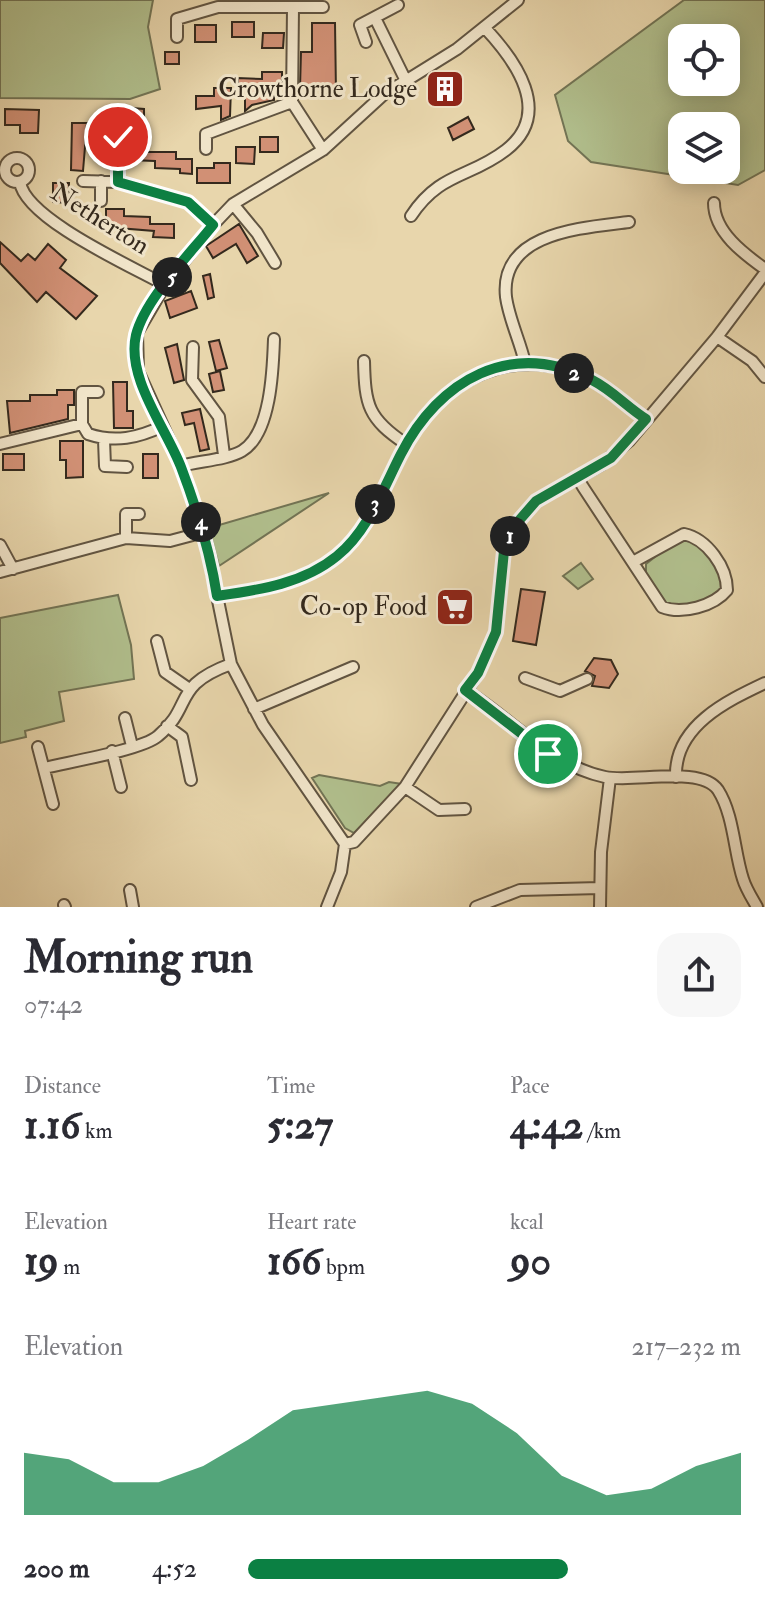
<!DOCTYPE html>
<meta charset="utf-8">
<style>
:root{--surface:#fff;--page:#f7f7f7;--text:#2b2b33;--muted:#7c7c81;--accent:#0b8043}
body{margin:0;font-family:"IM FELL Double Pica",serif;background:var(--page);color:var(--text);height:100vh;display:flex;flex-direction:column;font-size:30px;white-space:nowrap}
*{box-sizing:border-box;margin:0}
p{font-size:26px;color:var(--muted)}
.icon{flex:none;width:44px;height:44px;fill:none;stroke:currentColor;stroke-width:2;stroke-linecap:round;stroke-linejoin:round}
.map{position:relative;height:907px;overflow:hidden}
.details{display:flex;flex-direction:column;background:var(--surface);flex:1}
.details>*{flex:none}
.buttons{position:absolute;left:668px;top:24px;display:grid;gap:16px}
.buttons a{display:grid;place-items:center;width:72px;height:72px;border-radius:16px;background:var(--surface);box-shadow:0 4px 20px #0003;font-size:40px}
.pin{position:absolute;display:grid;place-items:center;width:68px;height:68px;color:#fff;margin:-34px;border:4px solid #fff;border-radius:50%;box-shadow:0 2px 8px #0007}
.km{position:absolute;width:40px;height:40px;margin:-20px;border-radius:50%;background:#222;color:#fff;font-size:22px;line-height:40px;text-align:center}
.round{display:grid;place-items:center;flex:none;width:84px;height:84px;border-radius:24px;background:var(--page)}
.headline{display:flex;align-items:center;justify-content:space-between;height:136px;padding:0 24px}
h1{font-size:44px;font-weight:700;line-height:60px}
.metrics{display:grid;grid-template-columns:repeat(3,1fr);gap:12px;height:136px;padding:8px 24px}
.metrics div{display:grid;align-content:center}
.metrics b{font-size:40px;font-weight:700}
.metrics small{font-size:22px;font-weight:400}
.metrics p{font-size:22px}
.chart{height:224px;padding:16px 24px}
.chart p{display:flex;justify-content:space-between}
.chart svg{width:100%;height:144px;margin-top:8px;fill:var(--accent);opacity:.7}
ul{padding:0 24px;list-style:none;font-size:26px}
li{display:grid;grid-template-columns:128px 96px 1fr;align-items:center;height:60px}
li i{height:20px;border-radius:10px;background:var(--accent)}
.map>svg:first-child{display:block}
</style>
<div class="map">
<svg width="765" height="907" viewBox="0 0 765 907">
<rect width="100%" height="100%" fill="#e8d6ac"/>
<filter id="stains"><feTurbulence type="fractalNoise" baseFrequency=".0025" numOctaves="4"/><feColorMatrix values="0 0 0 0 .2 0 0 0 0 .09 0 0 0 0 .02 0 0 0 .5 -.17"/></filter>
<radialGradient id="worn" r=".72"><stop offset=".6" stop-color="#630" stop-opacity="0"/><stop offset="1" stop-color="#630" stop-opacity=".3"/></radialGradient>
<path fill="#b1bf8d" stroke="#727455" stroke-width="2" fill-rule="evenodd" d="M0,0H153L148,27L160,89L130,99L0,98Z
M684,0H765V170L738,185L591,162L568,141L555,95ZM682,38H726V82H682ZM682,126H726V170H682Z
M329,493L219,566L209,528Z
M694,537L724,573L725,589C709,601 687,608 666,603L646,574V564L679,538Z
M581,563L593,579L578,589L563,576Z
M118,595L131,645L134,679L59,692L64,721L25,731L26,737L0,743V618Z
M319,775L380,786L389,782L402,784L354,833L345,828L312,778Z"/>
<path fill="#d19075" stroke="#34291d" stroke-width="2" d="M232,22H254V37H232Z
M312,23H335L336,93H320V87L300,88L301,52H312Z
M195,25H216V42H195Z
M263,33H284L283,48H262Z
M165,52H179V64H165Z
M262,72H282V88H274V100L252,105L245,111V95H238V78L262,79Z
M450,75L458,93L434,103L429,91L438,87L436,82Z
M214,88H231L230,116L221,120V106L196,109V96H214Z
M131,108L144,109V120H131Z
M5,109L39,110L38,133H20V125H5Z
M468,117L474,129L453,140L448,128Z
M72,123H87L83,171L71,170Z
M260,137H278V152H260Z
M130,145L147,146V152H176V159H192V174L180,173V169L155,168V161L130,160Z
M236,147H255L254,164L236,163Z
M214,163H230V183H197V168H214Z
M53,183H69L68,203L53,202Z
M106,209H124V216L150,217V224H174V238L153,237L154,231L106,227Z
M239,224L258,256L247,263L236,244L213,258L206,246Z
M0,242L21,261L28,254L35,260L48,244L66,260L60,268L97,296L76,319L46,292L37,302L0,263Z
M210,274L214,297L208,299L203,276Z
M191,291L197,308L170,318L165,301Z
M219,340L227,368L216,371L209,342Z
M177,344L184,380L174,383L165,348Z
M220,371L224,390L213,392L209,374Z
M113,382H127V411H133V428H114Z
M57,390H74V405H68V419L10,433L7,401H30V395H57Z
M200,409L209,449L200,451L194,423L185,425L182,413Z
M60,441H83V477L66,478V460H60Z
M3,454H24V470H3Z
M143,454H158V478H143Z
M521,589L545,592L536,645L513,641Z
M594,658L611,660L618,674L609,688L592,686L595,676L585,671Z"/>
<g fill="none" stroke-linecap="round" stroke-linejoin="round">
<g stroke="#615441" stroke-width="14">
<path id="minor" d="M293,8L292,102L323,150
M375,18L406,81
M177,37V19L218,7H323
M366,42L360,25L398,5
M98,135L118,137V182
M206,149V134L292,102
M5 170a12 12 0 1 1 24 0a12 12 0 1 1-24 0Z
M83,181L118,182L188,202L213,225
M20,182C25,219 133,267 165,285
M101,201V181
M714,203C714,232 744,254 765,269
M233,204L257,233L275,263
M411,216C440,172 470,178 506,150C554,113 515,60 485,28
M717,337L752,361L765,377
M193,347L192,380L219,417L224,455
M364,361C365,405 368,419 406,444
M525,363C520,341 509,319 506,297C499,232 583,228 629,222
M82,424V392H98
M104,440L105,466L127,467
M0,444L82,424L88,434C115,443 138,438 163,426
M181,466C198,461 227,460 242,451C271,434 273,369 274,339
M577,477L583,487L662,607C682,615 714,606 727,590C727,567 707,539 684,534L633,562
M126,538V514H139
M0,545L13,569
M0,572L126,538L170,541L204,532
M217,596C258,590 304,584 337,556C369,529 385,485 404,448C440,378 517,341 592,380C612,391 627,407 646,419
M157,641L165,672L188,688
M525,678L560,691L587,679
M465,690C513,720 549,765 605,777C634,783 701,765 718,790C734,815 734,852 743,879C746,889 752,898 757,907
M254,709L353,667
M125,718L132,746
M167,726L182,737L191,780
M38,747L53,804
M112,751L121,787
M44,768C68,762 142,750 158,736C194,706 171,686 231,664
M676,777C674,726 727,701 765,683
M405,787L439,810L465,809
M345,844L354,842L405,787L478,673L496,632L504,551L516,524L536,501L601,465L629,441L717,337L765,273
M130,890L133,907
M64,905L65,907
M327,907L341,872L345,844L263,725L231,664L204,532L181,466L138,371L137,333L165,285L213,225L233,204L323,150L383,95L457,49L518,0
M476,907L520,890L600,888
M600,907L601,852L610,778"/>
</g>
<use href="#minor" stroke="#f0e4c9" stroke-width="10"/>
</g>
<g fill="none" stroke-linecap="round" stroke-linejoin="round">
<g stroke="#fff" stroke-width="16">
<path id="route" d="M118,137V182L188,202L213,225C190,254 145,299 136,335C126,378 166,428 181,467C197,509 210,551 217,596C258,590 303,584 337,556C368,531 383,489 401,454C439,380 511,338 592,380C612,390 627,407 646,419L611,458L536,501L516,524L504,551L496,632L478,673L465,690L548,754"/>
</g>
<use href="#route" stroke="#0b8043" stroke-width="10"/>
</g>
<defs>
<g id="building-square" transform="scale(2)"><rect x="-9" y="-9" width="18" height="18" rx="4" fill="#8f2418" stroke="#f0e4c9"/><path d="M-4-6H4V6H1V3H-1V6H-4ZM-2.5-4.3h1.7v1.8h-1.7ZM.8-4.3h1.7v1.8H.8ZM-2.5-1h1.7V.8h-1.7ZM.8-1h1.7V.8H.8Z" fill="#fff"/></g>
<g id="supermarket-square" transform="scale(2)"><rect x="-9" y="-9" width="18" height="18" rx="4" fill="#8f2418" stroke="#f0e4c9"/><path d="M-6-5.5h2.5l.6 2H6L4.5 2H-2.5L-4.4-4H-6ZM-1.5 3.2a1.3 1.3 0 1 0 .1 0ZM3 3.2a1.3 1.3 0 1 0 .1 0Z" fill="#fff"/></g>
</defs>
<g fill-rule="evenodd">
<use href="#building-square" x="445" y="89"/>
<use href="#supermarket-square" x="455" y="607"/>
</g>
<g text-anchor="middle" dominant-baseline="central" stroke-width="6" stroke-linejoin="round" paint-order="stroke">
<g font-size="26" fill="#34291d" stroke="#f0e4c9" text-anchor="end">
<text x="417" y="89">Crowthorne Lodge</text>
<text x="427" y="607">Co-op Food</text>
</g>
<g font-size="26" fill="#34291d" stroke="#f0e4c9">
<text transform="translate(100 219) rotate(32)">Netherton</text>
</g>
</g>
<rect width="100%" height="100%" filter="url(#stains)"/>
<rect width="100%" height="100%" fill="url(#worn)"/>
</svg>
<div class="buttons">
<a><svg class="icon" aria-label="locate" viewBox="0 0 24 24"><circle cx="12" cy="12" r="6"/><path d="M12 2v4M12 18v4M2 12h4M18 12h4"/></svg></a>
<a><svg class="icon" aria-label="layers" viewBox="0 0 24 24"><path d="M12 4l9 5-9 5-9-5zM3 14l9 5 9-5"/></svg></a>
</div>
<div class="pin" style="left:548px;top:754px;background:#1e9e55"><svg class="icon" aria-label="arrive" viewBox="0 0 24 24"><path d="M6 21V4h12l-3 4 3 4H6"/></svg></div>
<div class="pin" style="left:118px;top:137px;background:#d93025"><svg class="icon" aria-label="check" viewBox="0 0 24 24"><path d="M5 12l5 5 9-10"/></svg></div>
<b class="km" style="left:510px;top:536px">1</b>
<b class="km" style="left:574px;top:373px">2</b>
<b class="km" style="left:375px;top:504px">3</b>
<b class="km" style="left:201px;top:522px">4</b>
<b class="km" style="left:172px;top:277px">5</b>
</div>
<section class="details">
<div class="headline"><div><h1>Morning run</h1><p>07:42</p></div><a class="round"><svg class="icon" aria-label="share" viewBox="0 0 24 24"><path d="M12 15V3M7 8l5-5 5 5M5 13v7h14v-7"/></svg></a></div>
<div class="metrics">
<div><p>Distance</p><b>1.16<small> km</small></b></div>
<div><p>Time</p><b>5:27</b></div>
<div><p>Pace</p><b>4:42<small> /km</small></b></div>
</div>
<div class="metrics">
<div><p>Elevation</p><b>19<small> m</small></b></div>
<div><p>Heart rate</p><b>166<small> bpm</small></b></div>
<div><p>kcal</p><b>90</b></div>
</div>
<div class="chart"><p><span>Elevation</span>217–232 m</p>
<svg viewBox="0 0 160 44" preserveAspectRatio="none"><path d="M0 44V25L10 27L20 34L30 34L40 29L50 21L60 12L70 10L80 8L90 6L100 10L110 19L120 32L130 38L140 36L150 29L160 25V44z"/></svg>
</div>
<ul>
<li><b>200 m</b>4:52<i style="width:65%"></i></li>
</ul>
</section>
